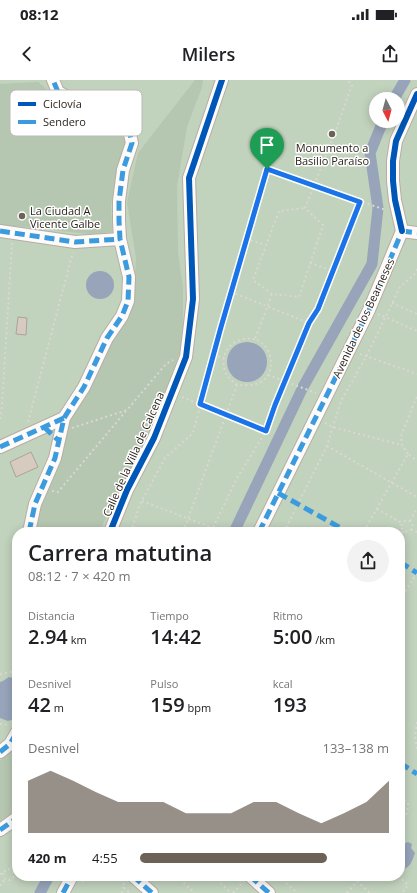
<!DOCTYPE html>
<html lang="es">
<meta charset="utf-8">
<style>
:root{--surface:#fff;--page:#f2f2f2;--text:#202124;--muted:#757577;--accent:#6c6258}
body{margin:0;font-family:"Open Sans",sans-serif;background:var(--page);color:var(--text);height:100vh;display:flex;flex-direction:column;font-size:15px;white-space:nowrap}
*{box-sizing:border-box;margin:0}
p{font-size:13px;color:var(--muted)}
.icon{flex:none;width:22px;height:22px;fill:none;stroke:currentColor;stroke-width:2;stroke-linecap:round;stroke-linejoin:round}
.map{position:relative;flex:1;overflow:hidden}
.details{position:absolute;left:12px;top:447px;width:393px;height:354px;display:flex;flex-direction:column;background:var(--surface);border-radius:16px;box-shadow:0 2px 10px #0003}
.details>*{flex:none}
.needle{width:26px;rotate:174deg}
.fabs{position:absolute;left:369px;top:12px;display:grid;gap:8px}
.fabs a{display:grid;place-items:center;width:36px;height:36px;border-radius:50%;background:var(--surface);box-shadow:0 2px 10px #0003;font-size:20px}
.pin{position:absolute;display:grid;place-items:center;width:34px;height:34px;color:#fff;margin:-41px -17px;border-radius:50% 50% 50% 0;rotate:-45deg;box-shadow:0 0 4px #0007}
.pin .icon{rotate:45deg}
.round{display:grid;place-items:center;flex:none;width:42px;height:42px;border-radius:21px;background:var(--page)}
.summary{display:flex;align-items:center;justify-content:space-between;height:68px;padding:0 16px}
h1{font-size:22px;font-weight:600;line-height:30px}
.metrics{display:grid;grid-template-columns:repeat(3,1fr);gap:6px;height:68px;padding:4px 16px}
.metrics div{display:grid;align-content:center}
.metrics b{font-size:20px;font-weight:600}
.metrics small{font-size:11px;font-weight:400}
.metrics p{font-size:11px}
.chart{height:112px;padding:8px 16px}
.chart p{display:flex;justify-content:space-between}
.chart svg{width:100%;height:72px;margin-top:4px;fill:var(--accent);opacity:.7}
ul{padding:0 16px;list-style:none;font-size:13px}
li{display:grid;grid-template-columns:64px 48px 1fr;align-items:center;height:30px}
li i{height:10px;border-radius:5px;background:var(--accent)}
.status{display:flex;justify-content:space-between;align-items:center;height:28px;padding:0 20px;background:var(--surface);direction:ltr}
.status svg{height:11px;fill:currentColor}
header{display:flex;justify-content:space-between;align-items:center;height:52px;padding:0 16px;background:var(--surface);font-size:18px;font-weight:600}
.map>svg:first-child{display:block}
</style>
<div class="status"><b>08:12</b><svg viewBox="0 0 49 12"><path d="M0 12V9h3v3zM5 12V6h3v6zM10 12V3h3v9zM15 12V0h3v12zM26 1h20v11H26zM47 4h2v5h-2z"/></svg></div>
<header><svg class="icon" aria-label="back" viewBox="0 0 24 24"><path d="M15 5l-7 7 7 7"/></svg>Milers<svg class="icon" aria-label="share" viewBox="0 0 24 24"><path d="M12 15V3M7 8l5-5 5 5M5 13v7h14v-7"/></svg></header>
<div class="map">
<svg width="417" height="813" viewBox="0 0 417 813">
<rect width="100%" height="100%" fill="#efe2d5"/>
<path fill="#c1d2bd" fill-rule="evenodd" d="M0,0H417V813H0ZM376,19H398V41H376ZM17,452H400V796H17Z"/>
<path fill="#b5c6b1" d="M195,0H203L202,7L187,47L177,106L178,172L183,208V259L173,296L146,356L103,444L102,452H35L42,416L62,373L72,335L134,220L136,178L127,122L138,73Z
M38,2L61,21L110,42L125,56V71L117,94L111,125L112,152L89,154L26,147L0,145V4Z
M17,662V730L0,741V681L11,671Z"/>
<path fill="#97a4ba" d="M86 205a14 14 0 1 1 28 0a14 14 0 1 1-28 0Z
M227 282a20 20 0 1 1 40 0a20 20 0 1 1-40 0Z
M9,597L17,599V638L8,641L0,638V602L3,601Z
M408,762L412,764L411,768L415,773C412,781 410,789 400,790C400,780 396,766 408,762Z"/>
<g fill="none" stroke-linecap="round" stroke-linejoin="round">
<path stroke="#97a4ba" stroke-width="11" d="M394,19L405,0
M234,452L303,307L372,184L378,128L370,73L383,41
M40,813L49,796"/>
</g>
<path fill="#d7cabe" stroke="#aca399" d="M18,237L27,238L26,255L16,254Z
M31,372L38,387L16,397L10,382Z"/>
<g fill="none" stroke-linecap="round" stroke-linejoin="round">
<g stroke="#b7ada4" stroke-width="14">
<path id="minor" d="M0,151L75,162L120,159
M402,151L417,153
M0,367L64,338
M29,452L35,424L55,378L64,338L84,307L107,258L122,236L128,221L129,197L120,159L119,141V121L123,90L132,63L129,50L120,39L112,34L100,28L66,16L58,12L53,0
M110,452L127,410L154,358L186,277L193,219L189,98L222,0
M259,452L369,230L402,151L395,120L393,101V81L396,61L417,14
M0,672L10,664L17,652
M0,750L17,738
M133,796L152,813
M250,796L269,813
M63,813L72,796"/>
</g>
<path stroke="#dbd7d3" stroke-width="2" stroke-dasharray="2 3" stroke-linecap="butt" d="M246,159L266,165
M310,183L333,191
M231,212L309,243
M272,214L253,200L279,131L305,128
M392,223L417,234
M378,234L417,251
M360,274L417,294
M213,275L225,278
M268,295L316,313
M237,305C232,301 227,297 225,291C218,270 236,256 255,259
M182,317L266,351
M0,339L2,325L12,163
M28,342L73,172
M325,343L332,347L402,365
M72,348L127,330L166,284L173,280
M327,366L417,417
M408,374L402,365L401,356L417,316
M52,411L58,412L126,331
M142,421L213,448
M377,429L402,443
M401.5 446a5.5 5.5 0 1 1 11 0a5.5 5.5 0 1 1-11 0Z
M410,441L417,428
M411,449L417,452
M364,451L408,374L417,381
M131,452L140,424L165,378L193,353L221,247L267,89L386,130
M183,452L237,305C244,305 252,306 259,303C272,298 274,280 267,269C264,264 260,261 255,259L272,214L299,217L323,145L305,128L334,55L352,5L347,0
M211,452L237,398L266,351L275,325L309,243L318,229L360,122
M284,452L327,366L341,321L366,277L400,207L414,195L417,189
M327,452L332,443
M400,457L404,450
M400,520L417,493
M0,594L11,592L17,595
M417,642L415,656L417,670
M0,644L9,645
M400,717L408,723L407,733L400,743
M3,793L5,799L10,800L13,798L14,795L12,790
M0,794L3,793L7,789L12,790L17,784
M176,796L195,813
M213,796L231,813
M279,796L297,813
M398,796L408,805L402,813
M156,801L160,796
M357,801L370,813
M82,802L86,796
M124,803L123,807L130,813
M0,806L5,799
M122,813L123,807
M233,813L242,803
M347,813L362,796"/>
<use href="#minor" stroke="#fdfbf9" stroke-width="12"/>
<path stroke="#3c9bdf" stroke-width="5" stroke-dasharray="10 5" stroke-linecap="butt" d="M0,151L75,162L120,159
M402,151L417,153
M44,347L59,361
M0,367L64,338
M278,413L348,452
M29,452L35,424L55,378L64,338L84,307L107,258L122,236L128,221L129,197L120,159L119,141V121L123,90L132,63L129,50L120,39L112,34L100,28L66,16L58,12L53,0
M259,452L369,230L402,151V148
M354,452L359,450L366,452
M400,482L417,493
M0,672L10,664L17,652
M400,683L417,694
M0,750L17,738
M133,796L152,813
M250,796L269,813
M63,813L72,796"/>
<g stroke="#fff" stroke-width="8">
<path id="cycleway" d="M402,151L395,120L393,101V81L396,61L417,14
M110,452L127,410L154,358L186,277L193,219L189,98L222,0"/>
</g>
<use href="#cycleway" stroke="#0057b8" stroke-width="6"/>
</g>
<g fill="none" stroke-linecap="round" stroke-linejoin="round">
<g stroke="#fff" stroke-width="8">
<path id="route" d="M267,89L360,122L318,229L309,243L275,325L266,351L200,324L221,247Z"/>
</g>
<use href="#route" stroke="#1a73e8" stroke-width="5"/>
</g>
<g fill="#6c6258" stroke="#fff" stroke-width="1.5">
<circle cx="332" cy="54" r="4"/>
<circle cx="22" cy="136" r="4"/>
</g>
<g text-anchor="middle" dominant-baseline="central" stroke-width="3" stroke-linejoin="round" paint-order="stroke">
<g font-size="11" fill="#261d15" stroke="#fff">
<text x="332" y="67">Monumento a<tspan x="332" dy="13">Basilio Paraíso</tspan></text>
<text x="30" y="130" text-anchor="start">La Ciudad A<tspan x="30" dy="13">Vicente Galbe</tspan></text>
</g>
<g font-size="11" fill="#261d15" stroke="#fff">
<text transform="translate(363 238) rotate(-65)">Avenida de los Bearneses</text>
<text transform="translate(133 374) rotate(-66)">Calle de la Villa de Calcena</text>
</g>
</g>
<rect x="10" y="10" width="132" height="46" rx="6" fill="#fff" stroke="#bebbb9" stroke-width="1"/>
<rect x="18" y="22" width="18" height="4" fill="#0057b8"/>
<rect x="18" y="40" width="18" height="4" fill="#3c9bdf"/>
<g font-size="11" fill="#261d15">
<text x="43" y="28">Ciclovía</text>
<text x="43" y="46">Sendero</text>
</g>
</svg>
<div class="fabs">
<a><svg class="needle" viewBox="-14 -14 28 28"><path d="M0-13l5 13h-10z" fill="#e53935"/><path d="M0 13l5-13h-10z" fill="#757577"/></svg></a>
</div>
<div class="pin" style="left:267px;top:89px;background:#1e9e55"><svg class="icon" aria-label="arrive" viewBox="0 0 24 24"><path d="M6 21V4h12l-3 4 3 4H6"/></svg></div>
<section class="details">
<div class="summary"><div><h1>Carrera matutina</h1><p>08:12 · 7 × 420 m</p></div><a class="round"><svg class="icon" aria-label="share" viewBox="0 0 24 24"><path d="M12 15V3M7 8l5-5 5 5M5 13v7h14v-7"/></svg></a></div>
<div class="metrics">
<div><p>Distancia</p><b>2.94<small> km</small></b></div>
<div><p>Tiempo</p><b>14:42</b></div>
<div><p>Ritmo</p><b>5:00<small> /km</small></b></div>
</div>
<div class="metrics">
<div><p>Desnivel</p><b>42<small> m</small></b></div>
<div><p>Pulso</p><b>159<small> bpm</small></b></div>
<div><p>kcal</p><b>193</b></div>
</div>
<div class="chart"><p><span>Desnivel</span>133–138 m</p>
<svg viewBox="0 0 160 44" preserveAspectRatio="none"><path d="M0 44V12L10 6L20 12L30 19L40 25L50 25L60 25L70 32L80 32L90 32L100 25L110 25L120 32L130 38L140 32L150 25L160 12V44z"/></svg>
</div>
<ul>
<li><b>420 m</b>4:55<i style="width:75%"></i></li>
</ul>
</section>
</div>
